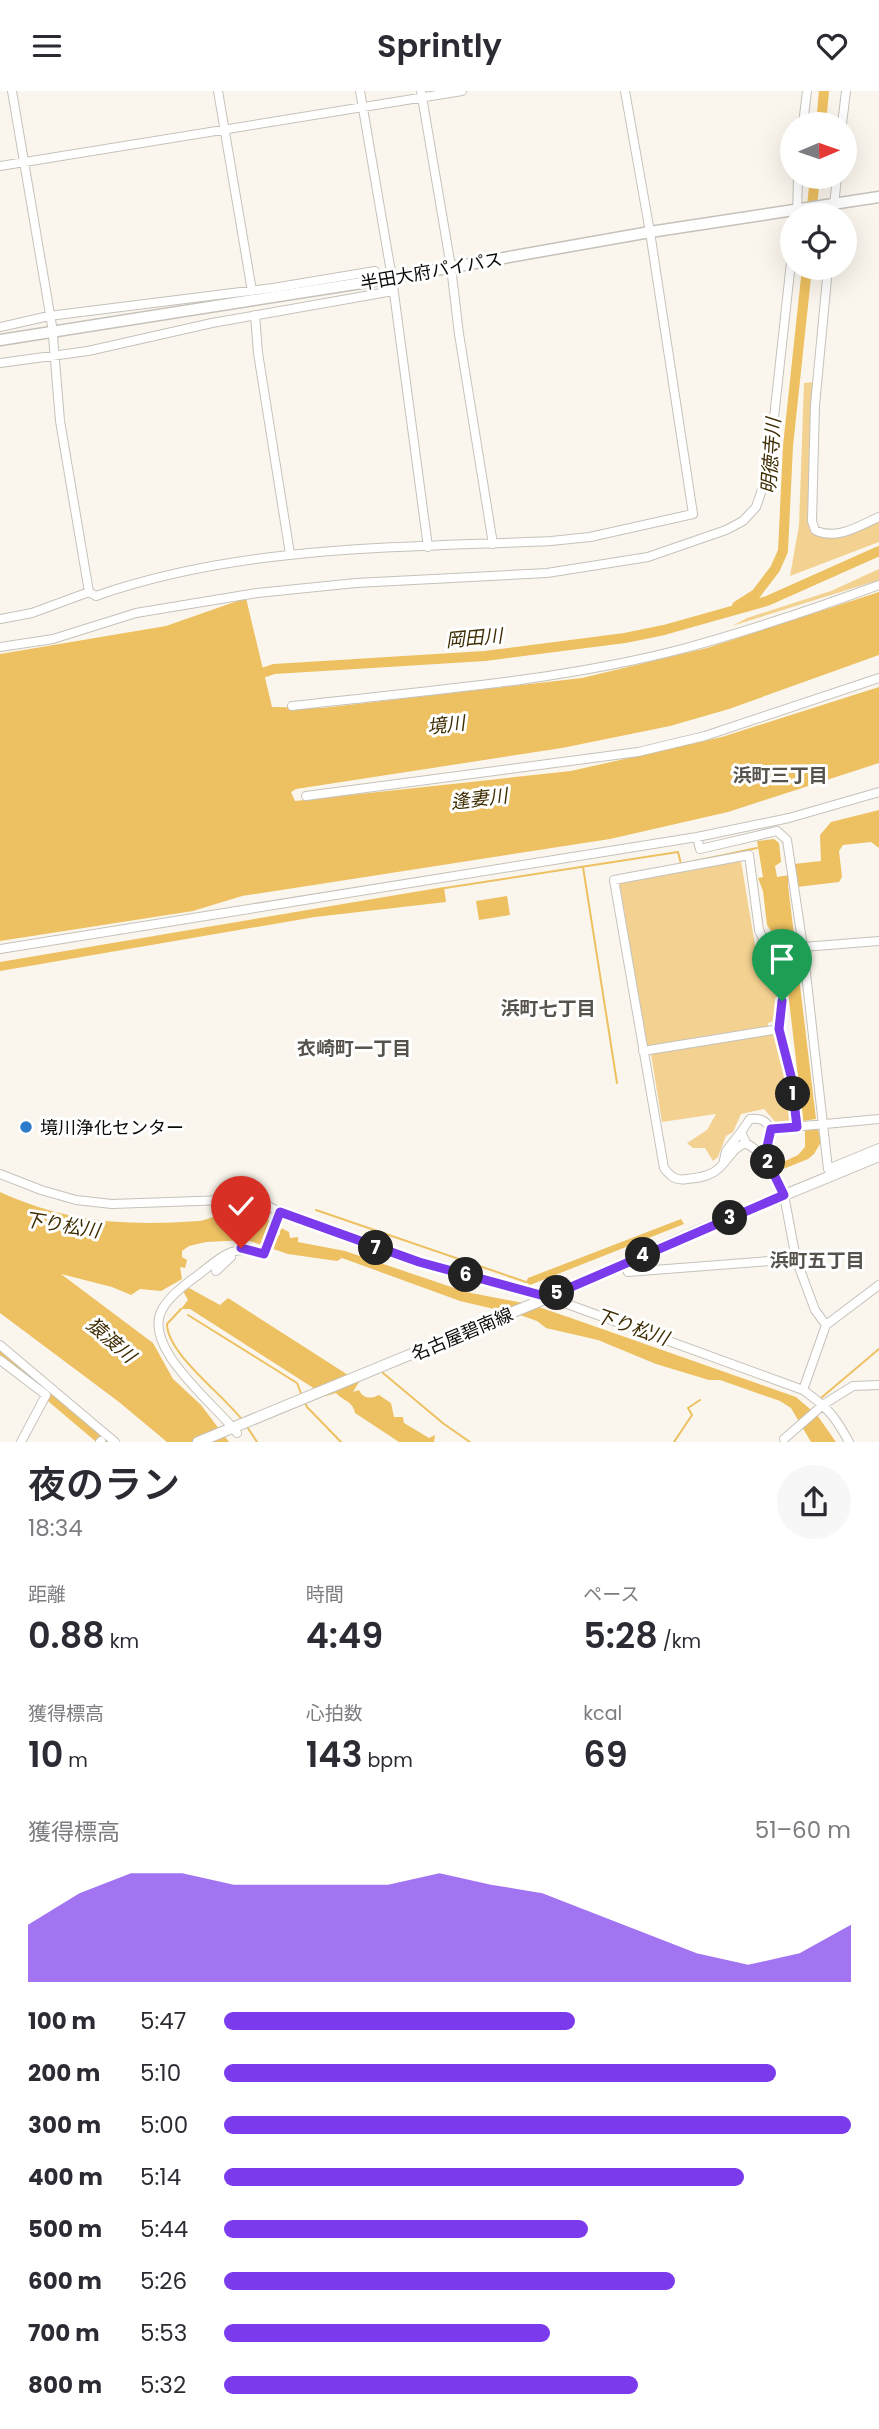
<!DOCTYPE html>
<html lang="ja">
<meta charset="utf-8">
<style>
:root{--surface:#fff;--page:#f7f7f7;--text:#2b2b33;--muted:#7c7c81;--accent:#7c3aed}
body{margin:0;font-family:Poppins,"Noto Sans JP",sans-serif;background:var(--page);color:var(--text);height:100vh;display:flex;flex-direction:column;font-size:26px;white-space:nowrap}
*{box-sizing:border-box;margin:0}
p{font-size:23px;color:var(--muted)}
.icon{flex:none;width:38px;height:38px;fill:none;stroke:currentColor;stroke-width:2;stroke-linecap:round;stroke-linejoin:round}
.map{position:relative;height:1351px;overflow:hidden}
.details{display:flex;flex-direction:column;background:var(--surface);flex:1}
.details>*{flex:none}
.needle{width:46px;rotate:88deg}
.controls{position:absolute;left:780px;top:21px;display:grid;gap:14px}
.controls a{display:grid;place-items:center;width:77px;height:77px;border-radius:50%;background:var(--surface);box-shadow:0 7px 28px #0002;font-size:35px}
.pin{position:absolute;display:grid;place-items:center;width:60px;height:60px;color:#fff;margin:-72px -30px;border-radius:50% 50% 50% 0;rotate:-45deg;box-shadow:0 0 7px #0007}
.pin .icon{rotate:45deg}
.km{position:absolute;width:35px;height:35px;margin:-18px;border-radius:50%;background:#222;color:#fff;font-size:19px;line-height:35px;text-align:center}
.round{display:grid;place-items:center;flex:none;width:74px;height:74px;border-radius:37px;background:var(--page)}
.headline{display:flex;align-items:center;justify-content:space-between;height:119px;padding:0 28px}
h1{font-size:38px;font-weight:600;line-height:52px}
.stats{display:grid;grid-template-columns:repeat(3,1fr);gap:10px;height:119px;padding:7px 28px}
.stats div{display:grid;align-content:center}
.stats b{font-size:35px;font-weight:600}
.stats small{font-size:19px;font-weight:400}
.stats p{font-size:19px}
.chart{height:196px;padding:14px 28px}
.chart p{display:flex;justify-content:space-between}
.chart svg{width:100%;height:126px;margin-top:7px;fill:var(--accent);opacity:.7}
ul{padding:0 28px;list-style:none;font-size:23px}
li{display:grid;grid-template-columns:112px 84px 1fr;align-items:center;height:52px}
li i{height:18px;border-radius:9px;background:var(--accent)}
header{display:flex;justify-content:space-between;align-items:center;height:91px;padding:0 28px;background:var(--surface);font-size:32px;font-weight:600}
.map>svg:first-child{display:block}
</style>
<header><svg class="icon" aria-label="menu" viewBox="0 0 24 24"><path d="M4 6h16M4 12h16M4 18h16"/></svg>Sprintly<svg class="icon" aria-label="heart" viewBox="0 0 24 24"><path d="M12 20l-8-8c-3-5 5-10 8-4 3-6 11-1 8 4z"/></svg></header>
<div class="map">
<svg width="879" height="1351" viewBox="0 0 879 1351">
<rect width="100%" height="100%" fill="#faf6ed"/>
<path fill="#f3d291" d="M814,291L812,430L824,444L879,430V451L790,485L799,434L804,292Z
M879,478V489L732,535L747,527L831,500Z
M741,770L756,860L767,856L780,886L779,928L768,932V936L647,956L619,790Z
M780,941L796,1029L777,1033L764,1018L741,1023L733,1041L726,1045L718,1066L713,1070L705,1057H693L687,1052L707,1039L716,1023L662,1031L651,963Z"/>
<path fill="#edc061" d="M879,501V564L729,618L670,635L562,657L296,698L291,701L295,710L571,680L722,646L879,596V672L728,721L610,748L242,805L193,820L0,850V563L166,535L246,507L272,616L322,617L582,587L707,557Z
M879,719V757L871,751L843,754L839,760L842,786L839,791L797,796L794,773L821,770L820,744L831,731Z
M774,748L779,752L781,771L775,775L777,786L790,784L788,794L816,1028L803,1030L783,857L767,834L763,800L758,787L763,786L757,750Z
M444,796L446,811L315,826L0,880V871Z
M507,805L510,824L479,829L476,810Z
M818,1038L821,1051L814,1063L808,1068L783,1078L781,1072L798,1064L805,1056V1039Z
M0,1101C67,1132 127,1135 199,1130C208,1129 216,1124 224,1122C236,1121 250,1122 262,1122L269,1129L266,1142L280,1144L279,1136L289,1141L290,1147L298,1146V1151L345,1160L466,1201L523,1212L549,1228L555,1229L568,1226L796,1306L817,1324L836,1351H811L791,1317L780,1310L720,1289H709L656,1273L598,1249L546,1237L537,1230L520,1224L460,1210L342,1167L337,1170L288,1163L247,1149L206,1151L189,1155L182,1160V1166L187,1169L185,1177L180,1176L182,1188L161,1200L140,1198L131,1204L112,1196L61,1183L153,1252L173,1288L201,1314L229,1351H167L119,1311L0,1222Z
M681,1128L684,1133L530,1194L526,1191L528,1187Z
M189,1197L220,1214L228,1207L359,1291L353,1301L359,1299C363,1308 371,1308 379,1304L391,1312L394,1326H403L404,1332L429,1347L435,1344L434,1351H399L355,1322C353,1310 343,1310 336,1302L326,1305L190,1218H181L188,1209L183,1200Z"/>
<g fill="none" stroke-linecap="round" stroke-linejoin="round">
<path stroke="#edc061" stroke-width="2" d="M583,776L617,992
M445,797L678,761L681,773L757,757
M316,1119L526,1191
M181,1218L167,1233C167,1263 225,1305 243,1330
M188,1224L297,1292L302,1305
M383,1282L444,1333L470,1351
M821,1307L879,1258
M304,1310L307,1316L341,1351
M246,1334L257,1351
M674,1351L692,1324L688,1317L700,1309"/>
<path stroke="#edc061" stroke-width="10" d="M821,33L824,0
M811,124L815,86
M737,515L756,503L775,478L783,460L788,355L807,177
M253,585L274,578L485,565L625,547L664,539L767,510L879,460
M529,1218L570,1232
M0,1263L27,1285
M39,1296L104,1351"/>
<g stroke="#c6c2ba" stroke-width="10">
<path id="minor" d="M12,0L52,235
M218,0L252,200
M360,0L392,187L428,456
M421,0L451,176L459,243L493,453
M803,33L807,0
M842,33L846,0
M0,75L462,0
M797,124L798,86
M833,124L837,86
M828,177L815,314L812,430L815,439C836,450 859,435 879,426
M255,224L258,262L290,463
M0,236L49,225L273,197L375,180
M53,245L60,330L89,501
M0,272L88,260L212,232L393,200
M0,528L32,522L89,501L96,505C241,454 399,457 551,450L590,446L693,423L650,141L625,0
M0,556L53,548L136,522L257,502L356,492L547,482L648,466L726,439L743,430L756,416L768,381L793,153
M292,615C421,600 555,591 682,558C748,540 814,518 879,494
M306,705L638,661L705,645L879,587
M697,746L700,758L777,740L787,749L803,856
M879,850L803,856L828,1078L879,1057
M0,858L697,746L789,727L879,701
M643,960L779,938L791,985L797,1036
M746,1052C731,1057 727,1073 714,1081C706,1086 697,1087 687,1088C676,1090 671,1086 664,1077L614,789L749,764L759,839L780,886L782,910L779,938
M765,1065L771,1038
M724,1069L726,1060L741,1041
M0,1083L41,1099L76,1109L112,1113L254,1108L280,1121L345,1146L419,1171L548,1206L803,1299C827,1316 835,1325 849,1351
M216,1180L231,1166
M628,1181L796,1168
M826,1234L815,1219L796,1168L784,1104L765,1065L746,1052L741,1041L750,1028C761,1027 765,1029 771,1038L879,1028
M0,1254L115,1351
M0,1269L46,1304L21,1351
M803,1299L826,1234L879,1194
M237,1342C216,1314 139,1255 163,1217C172,1202 189,1191 202,1181C225,1163 234,1153 264,1163L280,1121
M784,1348L824,1313L853,1295L879,1294
M100,1351L101,1350"/>
</g>
<g stroke="#c6c2ba" stroke-width="12">
<path id="major" d="M198,1351L540,1210L695,1141L879,1065"/>
</g>
<g stroke="#c6c2ba" stroke-width="13">
<path id="highway" d="M0,249L368,191L650,141L879,106"/>
</g>
<use href="#minor" stroke="#fff" stroke-width="8"/>
<use href="#major" stroke="#fff" stroke-width="10"/>
<use href="#highway" stroke="#fff" stroke-width="10"/>
</g>
<g fill="none" stroke-linecap="round" stroke-linejoin="round">
<g stroke="#fff" stroke-width="14">
<path id="route" d="M241,1157L264,1163L280,1121L419,1171L548,1206L784,1104L765,1065L771,1038L797,1036L791,985L779,938L782,910"/>
</g>
<use href="#route" stroke="#7c3aed" stroke-width="9"/>
</g>
<circle fill="#2d7ccc" stroke="#fff" stroke-width="2.5" cx="26" cy="1036" r="7"/>
<g text-anchor="middle" dominant-baseline="central" stroke-width="6" stroke-linejoin="round" paint-order="stroke">
<g font-size="18" fill="#0d0c09" stroke="#fff">
<text transform="translate(431 180) rotate(-10)">半田大府パイパス</text>
<text transform="translate(462 1243) rotate(-23)">名古屋碧南線</text>
</g>
<g font-size="18" fill="#0d0c09" stroke="#fff" text-anchor="start">
<text x="40" y="1036">境川浄化センター</text>
</g>
<g font-size="19" font-style="italic" fill="#3f2e03" stroke="#fff">
<text transform="translate(771 365) rotate(-86)">明徳寺川</text>
<text transform="translate(474 547) rotate(-5)">岡田川</text>
<text transform="translate(446 634) rotate(-7)">境川</text>
<text transform="translate(479 708) rotate(-7)">逢妻川</text>
<text transform="translate(62 1134) rotate(9)">下り松川</text>
<text transform="translate(632 1236) rotate(19)">下り松川</text>
<text transform="translate(111 1249) rotate(41)">猿渡川</text>
</g>
<g font-size="19" font-weight="bold" fill="#57534c" stroke="#fff">
<text x="780" y="684">浜町三丁目</text>
<text x="548" y="917">浜町七丁目</text>
<text x="354" y="957">衣崎町一丁目</text>
<text x="817" y="1169">浜町五丁目</text>
</g>
</g>
</svg>
<div class="controls">
<a><svg class="needle" viewBox="-14 -14 28 28"><path d="M0-13l5 13h-10z" fill="#e53935"/><path d="M0 13l5-13h-10z" fill="#7c7c81"/></svg></a>
<a><svg class="icon" aria-label="locate" viewBox="0 0 24 24"><circle cx="12" cy="12" r="6"/><path d="M12 2v4M12 18v4M2 12h4M18 12h4"/></svg></a>
</div>
<div class="pin" style="left:782px;top:910px;background:#1e9e55"><svg class="icon" aria-label="arrive" viewBox="0 0 24 24"><path d="M6 21V4h12l-3 4 3 4H6"/></svg></div>
<div class="pin" style="left:241px;top:1157px;background:#d93025"><svg class="icon" aria-label="check" viewBox="0 0 24 24"><path d="M5 12l5 5 9-10"/></svg></div>
<b class="km" style="left:793px;top:1003px">1</b>
<b class="km" style="left:768px;top:1071px">2</b>
<b class="km" style="left:730px;top:1127px">3</b>
<b class="km" style="left:643px;top:1164px">4</b>
<b class="km" style="left:557px;top:1202px">5</b>
<b class="km" style="left:466px;top:1184px">6</b>
<b class="km" style="left:376px;top:1157px">7</b>
</div>
<section class="details">
<div class="headline"><div><h1>夜のラン</h1><p>18:34</p></div><a class="round"><svg class="icon" aria-label="share" viewBox="0 0 24 24"><path d="M12 15V3M7 8l5-5 5 5M5 13v7h14v-7"/></svg></a></div>
<div class="stats">
<div><p>距離</p><b>0.88<small> km</small></b></div>
<div><p>時間</p><b>4:49</b></div>
<div><p>ペース</p><b>5:28<small> /km</small></b></div>
</div>
<div class="stats">
<div><p>獲得標高</p><b>10<small> m</small></b></div>
<div><p>心拍数</p><b>143<small> bpm</small></b></div>
<div><p>kcal</p><b>69</b></div>
</div>
<div class="chart"><p><span>獲得標高</span>51–60 m</p>
<svg viewBox="0 0 160 44" preserveAspectRatio="none"><path d="M0 44V24L10 13L20 6L30 6L40 10L50 10L60 10L70 10L80 6L90 10L100 13L110 20L120 27L130 34L140 38L150 34L160 24V44z"/></svg>
</div>
<ul>
<li><b>100 m</b>5:47<i style="width:56%"></i></li>
<li><b>200 m</b>5:10<i style="width:88%"></i></li>
<li><b>300 m</b>5:00<i style="width:100%"></i></li>
<li><b>400 m</b>5:14<i style="width:83%"></i></li>
<li><b>500 m</b>5:44<i style="width:58%"></i></li>
<li><b>600 m</b>5:26<i style="width:72%"></i></li>
<li><b>700 m</b>5:53<i style="width:52%"></i></li>
<li><b>800 m</b>5:32<i style="width:66%"></i></li>
</ul>
</section>
